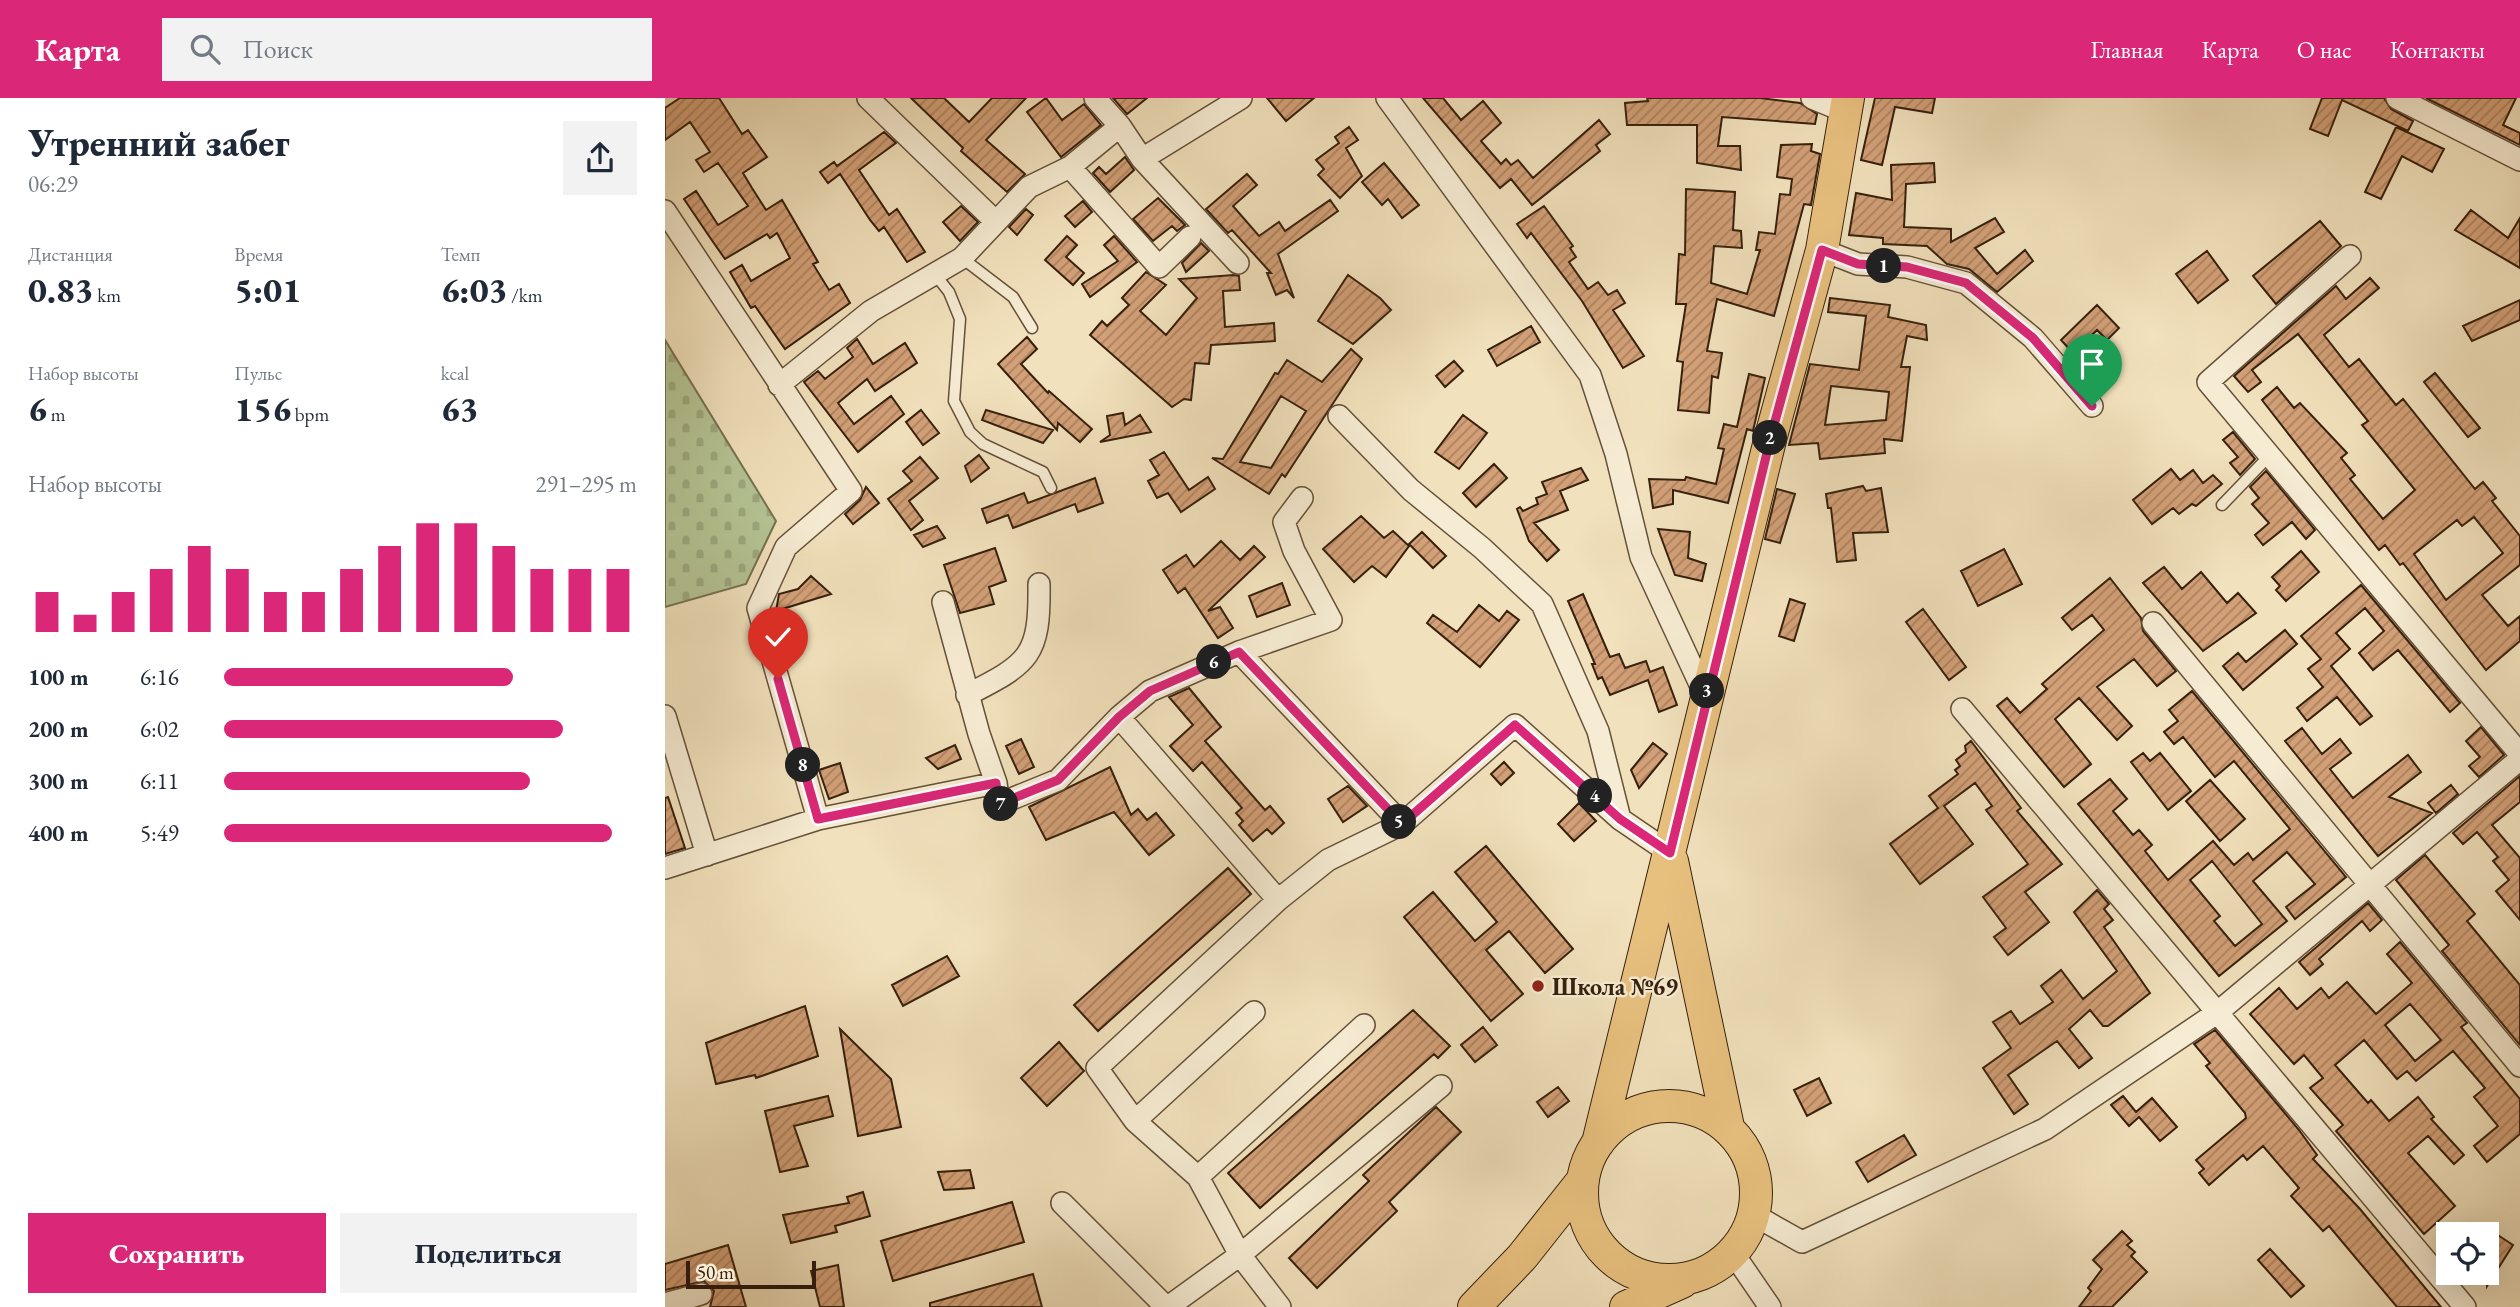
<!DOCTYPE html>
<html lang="ru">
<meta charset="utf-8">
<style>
:root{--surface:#fff;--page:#f2f2f3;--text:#1f2937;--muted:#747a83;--accent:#db2777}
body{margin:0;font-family:"EB Garamond",serif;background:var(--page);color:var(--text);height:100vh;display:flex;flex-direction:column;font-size:26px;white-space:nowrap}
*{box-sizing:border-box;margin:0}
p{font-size:23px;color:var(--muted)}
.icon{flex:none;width:38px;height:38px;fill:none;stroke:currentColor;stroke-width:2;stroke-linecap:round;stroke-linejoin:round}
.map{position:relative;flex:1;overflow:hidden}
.panel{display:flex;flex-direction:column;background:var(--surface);width:665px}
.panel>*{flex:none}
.controls{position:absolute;left:1771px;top:1124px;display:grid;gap:14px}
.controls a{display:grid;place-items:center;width:63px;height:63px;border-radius:0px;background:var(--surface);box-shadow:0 7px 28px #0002;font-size:35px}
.scale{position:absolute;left:21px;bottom:18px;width:130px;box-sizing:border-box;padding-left:7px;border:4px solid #36200d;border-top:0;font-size:19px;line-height:24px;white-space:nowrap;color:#36200d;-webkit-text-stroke:5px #f6ecd3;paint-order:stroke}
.pin{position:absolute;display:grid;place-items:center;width:60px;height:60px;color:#fff;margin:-72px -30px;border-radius:50% 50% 50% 0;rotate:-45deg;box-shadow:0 0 7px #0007}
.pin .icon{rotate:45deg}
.km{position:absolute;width:35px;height:35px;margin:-18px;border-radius:50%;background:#222;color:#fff;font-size:19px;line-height:35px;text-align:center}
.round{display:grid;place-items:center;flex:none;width:74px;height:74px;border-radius:0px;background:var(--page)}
.head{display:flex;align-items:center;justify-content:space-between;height:119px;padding:0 28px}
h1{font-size:38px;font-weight:800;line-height:52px}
.figures{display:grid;grid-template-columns:repeat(3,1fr);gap:10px;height:119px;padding:7px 28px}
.figures div{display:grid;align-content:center}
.figures b{font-size:35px;font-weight:800}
.figures small{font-size:19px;font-weight:400}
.figures p{font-size:19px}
.chart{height:196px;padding:14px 28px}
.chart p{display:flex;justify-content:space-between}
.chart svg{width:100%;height:126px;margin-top:7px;stroke:var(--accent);stroke-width:6}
.action{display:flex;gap:14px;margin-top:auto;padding:14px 28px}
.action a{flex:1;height:80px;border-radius:0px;background:var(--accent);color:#fff;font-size:28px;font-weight:800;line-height:80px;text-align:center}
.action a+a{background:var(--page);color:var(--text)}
ul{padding:0 28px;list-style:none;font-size:23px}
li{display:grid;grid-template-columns:112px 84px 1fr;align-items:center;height:52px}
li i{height:18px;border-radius:9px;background:var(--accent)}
header{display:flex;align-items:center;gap:42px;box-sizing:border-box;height:98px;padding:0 35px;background:var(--accent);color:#fff}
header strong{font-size:33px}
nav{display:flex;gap:38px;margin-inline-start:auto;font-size:24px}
.search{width:490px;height:63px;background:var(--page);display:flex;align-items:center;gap:18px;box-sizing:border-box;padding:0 24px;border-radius:0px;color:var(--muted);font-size:26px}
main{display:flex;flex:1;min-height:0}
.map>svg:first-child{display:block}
</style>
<header>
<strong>Карта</strong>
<div class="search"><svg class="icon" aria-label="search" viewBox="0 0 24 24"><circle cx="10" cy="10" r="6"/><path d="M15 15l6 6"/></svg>Поиск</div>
<nav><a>Главная</a><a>Карта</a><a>О нас</a><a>Контакты</a></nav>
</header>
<main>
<section class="panel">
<div class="head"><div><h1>Утренний забег</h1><p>06:29</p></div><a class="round"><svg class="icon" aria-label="share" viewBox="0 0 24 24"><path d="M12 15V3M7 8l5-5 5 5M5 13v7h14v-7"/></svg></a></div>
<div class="figures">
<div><p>Дистанция</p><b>0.83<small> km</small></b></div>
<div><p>Время</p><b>5:01</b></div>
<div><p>Темп</p><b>6:03<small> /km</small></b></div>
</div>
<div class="figures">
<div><p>Набор высоты</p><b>6<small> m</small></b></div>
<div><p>Пульс</p><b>156<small> bpm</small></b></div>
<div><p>kcal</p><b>63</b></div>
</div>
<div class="chart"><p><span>Набор высоты</span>291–295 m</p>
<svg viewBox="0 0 160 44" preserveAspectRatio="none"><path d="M5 44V30M15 44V38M25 44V30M35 44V22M45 44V14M55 44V22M65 44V30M75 44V30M85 44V22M95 44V14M105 44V6M115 44V6M125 44V14M135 44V22M145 44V22M155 44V22"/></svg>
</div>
<ul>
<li><b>100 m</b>6:16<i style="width:70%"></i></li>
<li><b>200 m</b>6:02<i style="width:82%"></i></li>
<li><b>300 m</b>6:11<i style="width:74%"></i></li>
<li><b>400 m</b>5:49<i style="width:94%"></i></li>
</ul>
<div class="action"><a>Сохранить</a><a>Поделиться</a></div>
</section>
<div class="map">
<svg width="1855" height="1209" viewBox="0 0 1855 1209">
<defs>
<pattern id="cemetery-stones" width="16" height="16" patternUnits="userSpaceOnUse" patternTransform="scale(1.75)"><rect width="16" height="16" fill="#b5c494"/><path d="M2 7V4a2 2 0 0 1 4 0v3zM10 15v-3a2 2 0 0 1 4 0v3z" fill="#9ca87e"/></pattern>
<pattern id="building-hatch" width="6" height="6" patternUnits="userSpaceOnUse" patternTransform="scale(1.75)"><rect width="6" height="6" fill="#d3a077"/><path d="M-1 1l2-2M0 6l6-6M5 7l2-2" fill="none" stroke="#ac8260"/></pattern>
</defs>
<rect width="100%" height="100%" fill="#f1e1bc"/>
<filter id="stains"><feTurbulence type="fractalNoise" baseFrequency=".00286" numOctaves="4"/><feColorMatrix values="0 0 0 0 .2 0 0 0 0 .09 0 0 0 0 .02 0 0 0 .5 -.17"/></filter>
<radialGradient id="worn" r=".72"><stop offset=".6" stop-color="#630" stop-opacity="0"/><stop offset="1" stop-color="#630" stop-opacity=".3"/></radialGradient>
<path fill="url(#cemetery-stones)" stroke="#767250" stroke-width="2" d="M0,242L111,423L81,486L0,509Z"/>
<path fill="url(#building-hatch)" stroke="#36200d" stroke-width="2" fill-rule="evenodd" d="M15,0H54L77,36L83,32L102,59L78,75L87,90L101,112L117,102L153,164L148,166L164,192L174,186L185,205L120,251L90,208L86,210L65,174L77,167L86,183L125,160L112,135L105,140L102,136L60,161L46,141L19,101L31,93L53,127L83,108L53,65L39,74L31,62L45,54L25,24L0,42V10Z
M246,0H279L304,24L327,0H361L321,42L360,76L342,94L296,53L298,50Z
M381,0L397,22L419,6L436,27L396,59L362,14Z
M448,0H482L462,16Z
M602,0H649L621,23Z
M758,0H778L796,22L818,3L836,25L816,43L836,66L841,61L846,67L853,62L868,80L934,22L945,36L931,47L935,53L867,107L846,81L835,90Z
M982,0H1095L1135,5L1152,16L1150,26L1057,19L1053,48H1075L1076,72L1032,65V27H962L960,5L983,3Z
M1210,0H1270L1267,15L1230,9L1217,67L1196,62Z
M1657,0H1719L1726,11L1748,23L1743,33L1677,2L1663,38L1645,31Z
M1761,0H1851L1838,27L1855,35V47Z
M684,29L693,42L681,50L697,78L675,100L653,77L659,71L651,62L674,45L670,39Z
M1731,29L1779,51L1767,74L1737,58L1716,101L1700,94Z
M219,34L231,45L194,72L224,117L232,111L260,154L242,164L219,129L214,133L205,122L175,76L163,85L155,74L169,64L172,68Z
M1147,46L1146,53L1155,56L1146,107L1139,106L1109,218L1052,201L1042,253L1057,255L1053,280L1047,278L1044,315L1013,312L1018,264L1012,263L1021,206H1011L1014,156L1020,157L1021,91L1070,94L1068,132L1076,133L1077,150L1049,148L1046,185L1082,196L1095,152H1091L1094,134L1110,136L1115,96L1125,97L1127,81L1112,79L1116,47Z
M460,59L469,72L445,94L428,75L434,69L441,76Z
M719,65L754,107L737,120L723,101L717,107L697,84Z
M1269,65L1270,84L1241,86L1239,129L1286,131V144L1330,120L1339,134L1310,150L1332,176L1360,152L1368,163L1332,194L1304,171L1282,166L1262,148L1218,146V140L1184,137L1191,95L1227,102L1226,67Z
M582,76L592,87L568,108L594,138L614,124L620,133L665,102L673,113L613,156L629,200L622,192L611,197L602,175H606L567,132L563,135L541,111Z
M493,100L520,127L512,133L507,128L488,143L468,121Z
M418,103L427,114L410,129L400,118Z
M296,108L313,124L295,143L278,124Z
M879,108L908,148L905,150L911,159L904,164L923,191L933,184L943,197L952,192L960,205L948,212L979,258L958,270L917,203L866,135L862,140L852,126Z
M361,111L368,117L352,137L344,129Z
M1806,112L1843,140L1855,120V170L1790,132Z
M1655,123L1676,148L1611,206L1588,178Z
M402,138L412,147L401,159L419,175L408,187L380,162Z
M449,138L472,164L425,199L417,186L453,163L439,147Z
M536,145L544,153L521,174L517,165Z
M1542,153L1563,182L1533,205L1511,176Z
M481,174L501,187L475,213L501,237L532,200L514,181L569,177L574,178L575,192L558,193L560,229L609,225L610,243L546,247L544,266L530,265L526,302L519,301L507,309L425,237L437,223L442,228L464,207L457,200Z
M683,177L715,200L726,212L688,246L653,223Z
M1705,180L1714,190L1659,237L1684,269L1694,261L1731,307L1738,301L1810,391L1818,384L1831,400L1827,403L1855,438V467L1817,497L1843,528L1855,518V543L1821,572L1738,465L1735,467L1720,447L1714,452L1597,302L1612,289L1629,310L1635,305L1682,355L1676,360L1690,377L1685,381L1718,421L1750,392L1697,327L1703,323L1633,236L1587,272L1596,284L1583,294L1569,278L1671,188L1681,201ZM1809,419L1838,455L1781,502L1749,456L1792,422L1797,428Z
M1165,200L1225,207L1223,219L1261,227L1262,242L1242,238L1236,269H1245L1237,343L1219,341L1220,355L1155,361L1153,345L1124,347L1145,266L1194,272L1201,218L1163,214ZM1166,288L1224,294L1221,322L1160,327Z
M1855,202V222L1807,243L1798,228Z
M1432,207L1454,230L1442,242L1432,232L1408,255L1396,242Z
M866,228L875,244L832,268L823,252Z
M362,239L372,251L356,266L383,295L384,293L427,331L415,344L393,325L392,332L333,266Z
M192,241L208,266L240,245L252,265L210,293L202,281L173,305L189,326L226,298L239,316L193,354L139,284L153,273L160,281L188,259L182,250Z
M686,251L697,261L620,379L617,376L604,396L547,360L558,361L610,275L613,276L622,262L657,284ZM616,298L641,313L606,370L575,364Z
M789,263L798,273L780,289L771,278Z
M1770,275L1815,330L1803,339L1759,284Z
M1084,276L1100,280L1088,333L1082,331L1063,405L1008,392V406L988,410L984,381L1020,382L1021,379L1051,386L1059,351L1053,350L1059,326L1072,329Z
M256,312L274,335L258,347L241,324Z
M321,312L388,332L378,345L317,322Z
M458,315L460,327L475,317L486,334L435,344L445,337L442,318Z
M798,317L822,335L794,371L770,354Z
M1568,334L1590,361L1575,377L1565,365L1573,359L1558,342Z
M499,354L524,392L543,379L550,391L516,414L503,395L492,400L483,383L494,377L485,362Z
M314,357L324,370L306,384L300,368Z
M255,359L273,380L244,403L258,422L246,432L223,401L247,383L238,373Z
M829,366L842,380L811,409L798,395Z
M916,370L923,382L895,393L903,412L869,425L894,452L882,463L864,443L852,411L855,409L858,413L873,406L871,400L882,396L877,384Z
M1506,371L1515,382L1528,372L1538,385L1548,377L1557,386L1531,408L1527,406L1514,416L1508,410L1487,426L1468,402Z
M1601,373L1650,432L1641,441L1627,424L1598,447L1590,437L1604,425L1587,406L1594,400L1585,389Z
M430,380L438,405L413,414L410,406L348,430L343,417L322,425L317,411L359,395L363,405Z
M1198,388L1201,393L1216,390L1223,434L1188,435L1191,462L1172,464L1166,410H1163L1161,396Z
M201,389L214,405L188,426L180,416L195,402Z
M1112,391L1130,396L1115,445L1100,441Z
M696,418L719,440L728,433L744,448L721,479L707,468L689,484L658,451Z
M272,428L280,440L258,449L249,437Z
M993,431L1025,434L1023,460L1041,466L1037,483L1010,477Z
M757,434L781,458L768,470L744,446Z
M556,443L575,462L589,448L600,459L543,513L555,509L568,530L553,540L520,490L513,495L498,472L521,457L529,469Z
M330,450L341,483L324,489L329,506L295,515L279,467Z
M1339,451L1357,486L1313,508L1296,473Z
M1636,453L1654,474L1621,503L1611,492L1615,488L1607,479Z
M1499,469L1517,491L1536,474L1562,505L1573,495L1591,515L1538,553L1478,485Z
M146,478L166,496L111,513L114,496L133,491Z
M1445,480L1476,520L1478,533L1511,573L1492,588L1469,561L1432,589L1467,628L1452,642L1414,600L1390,621L1426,666L1399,689L1332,608L1342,600L1355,615L1382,591L1377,586L1439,532L1427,517L1407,532L1397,520Z
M617,485L625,507L592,519L584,498Z
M1696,487L1795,605L1785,614L1733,552L1708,572L1694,555L1719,533L1700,510L1671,535L1685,551L1666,568L1707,618L1695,627L1672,599L1642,623L1632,610L1658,589L1643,571L1656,561L1636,538Z
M918,496L945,559L954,556L960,570L981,563L985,574L998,569L1012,607L994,614L983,582L945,597L937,579L933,581L927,566H930L903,503Z
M1125,501L1140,506L1129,543L1114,538Z
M814,507L834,523L842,513L854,522L815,569L762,525L768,517L792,534Z
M1258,511L1301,569L1284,582L1241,524Z
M1620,532L1632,546L1578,592L1558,568L1573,555L1581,564Z
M524,590L556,629L540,643L600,712L605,708L619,725L607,736L602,731L588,743L574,727L578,723L571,715L577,710L537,664L528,673L505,648L528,627L504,599Z
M1527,593L1681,779L1630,821L1621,809L1650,786L1622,754L1588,783L1622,823L1554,878L1413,706L1445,681L1462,701L1448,713L1468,737L1474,732L1487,747L1480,753L1503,782L1548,743L1569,767L1583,755L1588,762L1625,731L1569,663L1550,679L1518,639L1509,646L1499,634L1513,623L1504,612ZM1547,763L1597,826L1570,848L1549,823L1555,818L1525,782Z
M1816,629L1839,657L1814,679L1804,668L1815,659L1801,643Z
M1637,630L1657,656L1675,641L1686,655L1665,671L1688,700L1743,657L1756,674L1724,699L1767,715L1713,758L1620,643Z
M356,641L369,669L354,676L341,648Z
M1306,643L1356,710L1352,713L1397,766L1360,794L1384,824L1343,857L1329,839L1341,830L1318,799L1363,766L1321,712L1327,708L1310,685L1279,708L1308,746L1255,786L1225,746L1273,710L1264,698L1293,676L1290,672L1295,668L1291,662L1301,654L1300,648Z
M988,645L1002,656L974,690L966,672Z
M290,647L296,661L273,671L261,660Z
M1478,655L1485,663L1495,655L1526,693L1503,712L1466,664Z
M839,664L849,675L836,687L826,676Z
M175,665L183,694L164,701L154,672Z
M445,669L466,717L473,711L482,722L491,715L509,737L484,757L449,714L381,742L364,709Z
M1855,678V704L1827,727L1855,760V822L1831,793L1844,782L1828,763L1833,759L1812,734L1798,746L1788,735Z
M1545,682L1580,721L1555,743L1521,703Z
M1786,687L1793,696L1771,715L1763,705Z
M683,688L702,708L678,724L663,701Z
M3,699L20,750L0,756V700Z
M914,705L931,723L909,743L893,726Z
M821,748L908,851L880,875L844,833L821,852L858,896L826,923L739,819L768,794L810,843L832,824L790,774Z
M1760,757L1810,816L1802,823L1855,887V947L1777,853L1784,847L1731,782Z
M563,770L586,796L433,933L409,907Z
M1432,792L1444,806L1439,811L1448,822L1439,829L1485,895L1443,928H1438L1425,912L1404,931L1427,960L1414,970L1392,943L1343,977L1363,1006L1349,1016L1318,970L1346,950L1328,924L1346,913L1355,926L1388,904L1376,888L1396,872L1418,901L1452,873L1409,814Z
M1703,805L1717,822L1705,833L1697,823L1654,861L1658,866L1645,877L1634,864Z
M1735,844L1802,925L1796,929L1855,1001V1036L1822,1064L1809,1048L1833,1028L1809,999L1820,990L1788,953L1751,983L1742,973L1732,981L1699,942L1670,967L1703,1005L1706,1002L1724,1023L1753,999L1769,1019L1766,1021L1799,1057L1789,1066L1763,1038L1743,1055L1790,1108L1759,1136L1671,1033L1678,1027L1645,990L1658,980L1639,957L1629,966L1585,916L1614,890L1632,911L1656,890L1664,900L1682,884L1711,916L1747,885L1722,856ZM1745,906L1776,942L1750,963L1720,927Z
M282,858L294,878L238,908L227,887Z
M140,908L153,958L91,980L90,977L51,986L41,945Z
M748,912L785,948L773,960L769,956L595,1110L563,1075Z
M818,929L832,947L810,964L796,947Z
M175,931L226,981L236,1029L193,1038Z
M1550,932L1634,1032L1652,1057L1648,1061L1695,1111L1776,1209H1732L1664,1128L1658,1133L1626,1098L1634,1090L1598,1048L1582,1062L1578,1057L1544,1087L1534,1075L1539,1071L1531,1062L1581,1020L1580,1015L1541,968L1545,965L1529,946Z
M394,944L419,973L382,1008L356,980Z
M1154,980L1166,1005L1142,1018L1129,992Z
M893,989L904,1003L883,1019L872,1004Z
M163,998L168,1018L129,1028L143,1068L115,1074L100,1013Z
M1458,998L1471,1014L1487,1000L1512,1029L1495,1043L1474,1019L1464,1028L1446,1007Z
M771,1009L796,1034L724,1104L732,1113L652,1190L624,1160L704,1083L698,1077Z
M1239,1037L1251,1057L1203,1084L1191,1064Z
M305,1072L309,1090L279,1092L273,1074Z
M198,1094L205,1118L170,1128L172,1134L126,1145L118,1117L184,1105L182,1099Z
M347,1104L359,1144L228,1183L216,1143Z
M1822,1130L1848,1147L1822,1188Z
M1457,1133L1467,1143L1462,1147L1470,1154L1466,1158L1482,1174L1447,1209H1414L1426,1193L1423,1190L1437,1171L1428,1162Z
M63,1147L81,1209H45L49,1193L39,1183L0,1192V1166Z
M1605,1151L1639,1188L1626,1199L1593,1162Z
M173,1167L179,1209H155L146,1173Z
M368,1176L377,1209H265V1205Z"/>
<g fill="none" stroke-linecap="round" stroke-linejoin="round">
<g stroke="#655039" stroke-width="13">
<path id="service" d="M297,160L348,199L367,230
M269,175L284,194L295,221L289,303L305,334L318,346L378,374L386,390
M1557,407L1606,356"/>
</g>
<g stroke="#655039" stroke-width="24">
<path id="minor" d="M203,0L330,123
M430,0L455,28L477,61L573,165
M722,0L925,277L951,356L976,459L1041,599
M1147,0L1181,14
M1732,0L1855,62
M477,61L576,0
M405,69L494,169L525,139
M0,113L186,393L121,449L93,510L153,721
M1157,152L1193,166L1242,169L1301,185L1368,240L1427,308
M1685,158L1543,284L1855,656
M114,287L206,213L297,160L364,89L405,69L455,28
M674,318L746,392L817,450L877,506L933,633L955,721
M278,504L314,636L331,685
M1488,525L1855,968
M574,554L666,522L629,453L619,424L637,400
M302,597C365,565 375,558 374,486
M1297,611L1800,1209
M0,618L42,757
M454,619L613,802L663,762L737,726L850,627L955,721L1005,755
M0,770L153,721L331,685L334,706L393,682L454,619L485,593L574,554L737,726
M470,1023L432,970L613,802
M533,1079L470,1023L589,914
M397,1105L501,1209
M1089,1117L1137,1144L1380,1031L1553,914L1855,661
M1068,1155L1105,1209
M0,1206L36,1196
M503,1209L575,1157L533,1079L699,927
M615,1209L575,1157L776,988"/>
</g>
<g stroke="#36200d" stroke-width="34">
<path id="primary" d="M1007,763L1063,1029
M917 1095a87 87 0 1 1 174 0a87 87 0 1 1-174 0Z
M933,1045L1106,338L1157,152L1183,0
M809,1209L857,1159L918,1082
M961,1209L1017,1184"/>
</g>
<use href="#service" stroke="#f6ecd3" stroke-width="10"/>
<use href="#minor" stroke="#f6ecd3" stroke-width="21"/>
<use href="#primary" stroke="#e8c07e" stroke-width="32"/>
</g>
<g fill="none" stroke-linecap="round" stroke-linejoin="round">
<g stroke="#fff" stroke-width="14">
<path id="route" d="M113,581L153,721L331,685L334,706L393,682L454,619L485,593L574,554L737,726L850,627L955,721L1005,755L1106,338L1157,152L1193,166L1242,169L1301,185L1368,240L1427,308"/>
</g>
<use href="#route" stroke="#db2777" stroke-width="9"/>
</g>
<circle fill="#8f2418" stroke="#f6ecd3" stroke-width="2.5" cx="873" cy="888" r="7"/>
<g text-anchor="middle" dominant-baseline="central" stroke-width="5" stroke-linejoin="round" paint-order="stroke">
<g font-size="24" font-weight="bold" fill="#36200d" stroke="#f6ecd3" text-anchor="start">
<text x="887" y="888">Школа №69</text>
</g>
</g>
<rect width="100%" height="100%" filter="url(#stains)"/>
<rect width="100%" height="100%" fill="url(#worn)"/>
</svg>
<div class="controls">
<a><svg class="icon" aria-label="locate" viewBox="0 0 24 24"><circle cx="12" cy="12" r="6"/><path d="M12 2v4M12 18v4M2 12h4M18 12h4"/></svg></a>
</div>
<div class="scale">50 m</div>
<div class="pin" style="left:1427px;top:308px;background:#1e9e55"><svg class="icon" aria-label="arrive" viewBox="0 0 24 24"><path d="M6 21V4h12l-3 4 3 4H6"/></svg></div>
<div class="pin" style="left:113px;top:581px;background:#d93025"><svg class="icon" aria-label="check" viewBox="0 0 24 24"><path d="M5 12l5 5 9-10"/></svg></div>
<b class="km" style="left:1219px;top:168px">1</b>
<b class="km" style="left:1105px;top:340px">2</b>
<b class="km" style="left:1042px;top:593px">3</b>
<b class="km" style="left:930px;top:698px">4</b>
<b class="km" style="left:734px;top:724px">5</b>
<b class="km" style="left:549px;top:564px">6</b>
<b class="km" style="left:336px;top:706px">7</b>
<b class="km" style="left:138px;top:667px">8</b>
</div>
</main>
